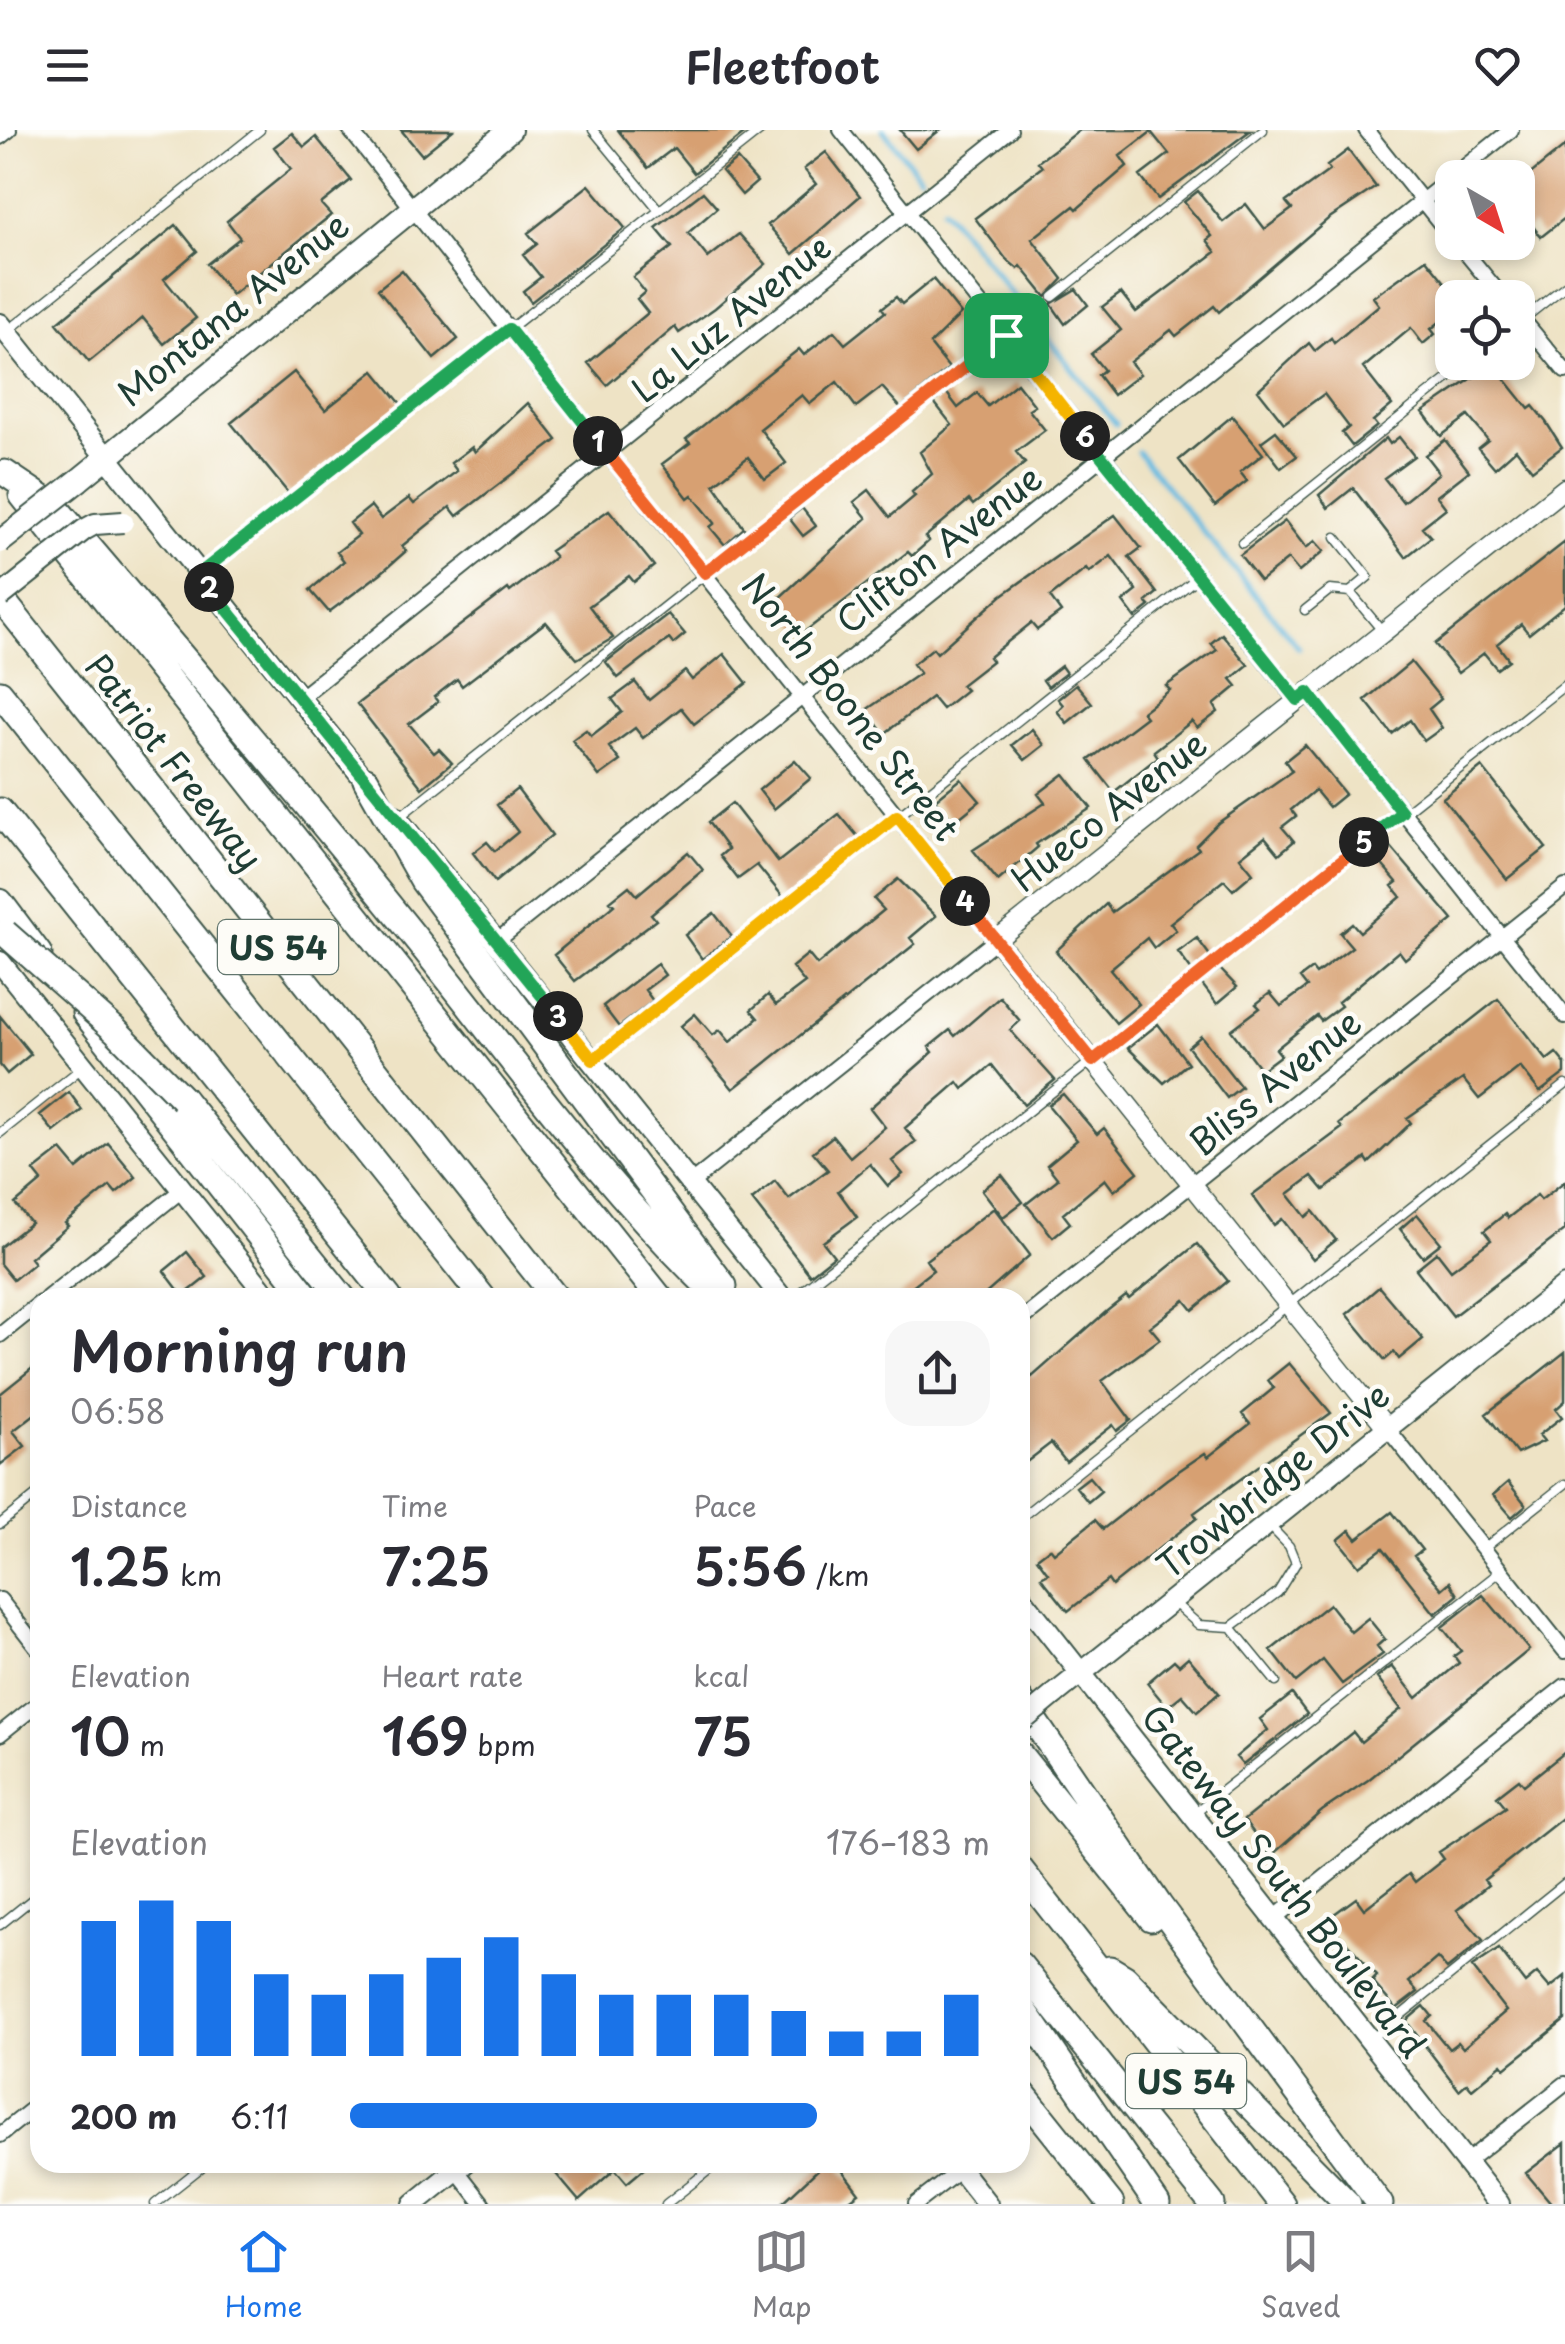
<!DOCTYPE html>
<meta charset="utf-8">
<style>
:root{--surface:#fff;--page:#f7f7f7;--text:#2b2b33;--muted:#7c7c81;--line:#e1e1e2;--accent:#1a73e8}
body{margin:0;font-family:"Playpen Sans",sans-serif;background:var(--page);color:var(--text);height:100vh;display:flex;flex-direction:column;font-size:38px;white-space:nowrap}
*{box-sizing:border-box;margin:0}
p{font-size:32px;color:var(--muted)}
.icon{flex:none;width:55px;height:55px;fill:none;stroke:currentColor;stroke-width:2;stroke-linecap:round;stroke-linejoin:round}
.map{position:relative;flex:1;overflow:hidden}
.drawer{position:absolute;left:30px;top:1158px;width:1000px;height:885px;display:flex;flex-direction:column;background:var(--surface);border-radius:30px;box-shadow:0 5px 15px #0003}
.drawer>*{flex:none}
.needle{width:65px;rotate:141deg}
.controls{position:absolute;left:1435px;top:30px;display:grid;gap:20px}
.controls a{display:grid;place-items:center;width:100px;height:100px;border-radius:20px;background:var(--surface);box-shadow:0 5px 15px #0003;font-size:50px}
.pin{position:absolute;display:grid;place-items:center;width:85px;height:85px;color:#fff;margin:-42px;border-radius:20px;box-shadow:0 5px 15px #0006}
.km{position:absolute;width:50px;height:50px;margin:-25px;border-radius:50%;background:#222;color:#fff;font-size:28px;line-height:50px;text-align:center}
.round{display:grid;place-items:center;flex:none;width:105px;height:105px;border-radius:30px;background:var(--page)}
.overview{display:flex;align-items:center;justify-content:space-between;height:170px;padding:0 40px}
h1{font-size:55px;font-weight:600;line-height:75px}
.figures{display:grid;grid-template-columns:repeat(3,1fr);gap:15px;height:170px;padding:10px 40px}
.figures div{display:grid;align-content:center}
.figures b{font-size:50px;font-weight:600}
.figures small{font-size:28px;font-weight:400}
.figures p{font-size:28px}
.chart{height:280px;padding:20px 40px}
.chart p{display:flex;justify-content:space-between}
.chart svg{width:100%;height:180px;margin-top:10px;stroke:var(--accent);stroke-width:6}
ul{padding:0 40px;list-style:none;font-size:32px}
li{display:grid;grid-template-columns:160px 120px 1fr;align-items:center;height:75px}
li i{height:25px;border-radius:12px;background:var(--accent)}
header{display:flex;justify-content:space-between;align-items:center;height:130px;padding:0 40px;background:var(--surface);font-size:45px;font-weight:600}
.menu{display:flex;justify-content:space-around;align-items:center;height:140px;border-top:2px solid var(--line);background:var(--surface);font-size:28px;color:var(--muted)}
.menu a{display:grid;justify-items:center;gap:5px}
.menu .active{color:var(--accent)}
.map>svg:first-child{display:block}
</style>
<header><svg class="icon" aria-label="menu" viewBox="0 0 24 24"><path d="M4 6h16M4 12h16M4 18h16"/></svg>Fleetfoot<svg class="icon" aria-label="heart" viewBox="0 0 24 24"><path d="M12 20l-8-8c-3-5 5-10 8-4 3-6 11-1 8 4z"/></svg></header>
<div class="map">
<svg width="1565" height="2074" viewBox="0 0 1565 2074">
<rect width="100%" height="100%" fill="#fdfcf7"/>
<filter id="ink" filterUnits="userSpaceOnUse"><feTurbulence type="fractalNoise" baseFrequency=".01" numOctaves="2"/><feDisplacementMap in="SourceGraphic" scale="20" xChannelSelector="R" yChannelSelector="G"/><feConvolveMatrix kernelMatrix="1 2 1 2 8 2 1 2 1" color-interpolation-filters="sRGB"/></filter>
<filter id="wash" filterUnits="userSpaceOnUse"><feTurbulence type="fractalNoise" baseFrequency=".0048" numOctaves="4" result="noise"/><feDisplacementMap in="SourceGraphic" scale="40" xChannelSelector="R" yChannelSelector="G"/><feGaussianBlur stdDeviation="2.25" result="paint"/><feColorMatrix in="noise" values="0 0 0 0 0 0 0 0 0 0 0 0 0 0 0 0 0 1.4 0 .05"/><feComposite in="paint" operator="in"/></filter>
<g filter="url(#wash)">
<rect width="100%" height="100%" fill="#eee3c5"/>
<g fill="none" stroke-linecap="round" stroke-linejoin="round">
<path stroke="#65bbe2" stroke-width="5" d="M883,0L920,46
M943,78L1116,294
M1138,322L1299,518"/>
</g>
<g id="blocks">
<path fill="#d7a072" d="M401,0H453L422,25Z
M618,0H749L694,43L674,18L648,38Z
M900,0H940L916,19Z
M1080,0H1251L1158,69L1140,46L1169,24L1151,2L1120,26L1127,36L1077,79L1074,76L1032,109L1063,149L1046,167L1021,136L1018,139L1006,129L975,88L1042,37L1038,32Z
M292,3L304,17L316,7L351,50L321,74L331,85L232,165L207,134L240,108L227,91L291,39L274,17Z
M1565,16V88L1541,107L1532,95L1518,107V54Z
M1348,20L1376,57L1328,89L1219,182L1214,176L1176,206L1171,200L1130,232L1140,244L1113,265L1098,245L1104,240L1091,224L1121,200L1102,177L1121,163L1136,182L1216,122L1207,110L1212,106L1184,72L1198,61L1223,92L1246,74L1265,99L1292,79L1286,72L1330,40L1327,36Z
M826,22L860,66L793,124L768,95L816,54L804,39Z
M737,29L757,52L742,65L722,41Z
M589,55L625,98L531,172L523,161L541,147L523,125L537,114L528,103Z
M703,62L717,78L688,103L708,128L739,104L766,134L715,178L679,203L675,197L607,255L588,233L648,183L637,169L645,162L633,147L672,117L656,98Z
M176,95L197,121L164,149L196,188L164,214L143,188L89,232L57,193Z
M1426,129L1452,161V182L1431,199L1435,204L1423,214L1411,198L1363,238L1392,275L1373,291L1377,296L1352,316L1342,303L1349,297L1324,264L1284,293L1258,260L1309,213L1315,221L1331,208L1334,213L1379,175L1373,167Z
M402,140L458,209L434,229L378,159Z
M933,149L961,184L930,214L949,238L901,278L882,257L856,277L837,252L810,274L802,265L760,299L786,333L765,349L748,327L714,354L744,398L725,415L710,397L715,393L692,365L688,368L662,334L690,313L686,309L799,219L804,225L834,201L845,214L885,182L882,178L896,167L902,174Z
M1076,159L1088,175L1065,194L1051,174Z
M1493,234L1529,279L1533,276L1546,292L1562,317L1532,340L1516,319L1495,338L1478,318L1488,310L1468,286L1441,306L1423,282Z
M374,241L402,275L289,364L231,293L294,242L325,280Z
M1017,253L1035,276L1029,280L1045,300L1016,322L1025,333L973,375L969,370L925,407L929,411L912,426L908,422L803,503L777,470L867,388L854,372L869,360L890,387L915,366L912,362L932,344L920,322L952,295L934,272L946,262L958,278L977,263L988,276Z
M528,273L557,310L457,386L450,377L402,416L406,421L381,443L329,482L310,460L344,431L337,422L359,405L350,393L371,376L381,389L409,368L414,374L457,341L451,333L472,317L475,322Z
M1232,286L1263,324L1240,342L1247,351L1215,376L1179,330Z
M1276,301L1297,326L1281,338L1261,312Z
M1399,307L1414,326L1384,348L1403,372L1439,343L1425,325L1445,310L1469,341L1437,366L1446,378L1422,397L1431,407L1406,427L1353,358L1328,378L1319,365L1386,308L1390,314Z
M802,378L816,396L803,406L789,388Z
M609,380L654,436L634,452L629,446L589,476L613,508L577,529L546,492L462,556L457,549L434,567L438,572L409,594L434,623L439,619L452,633L422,658L357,574L508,459L510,462L555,427L550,421Z
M1115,385L1141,418L1129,427L1157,463L1146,472L1150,476L1135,488L1123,472L1137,461L1111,426L1089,443L1086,439L1050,467L1061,482L1037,500L1031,493L989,527L992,531L961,555L966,560L942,579L932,567L884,604L866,580L920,543L913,534L933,518L937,523L1001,466Z
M1285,391L1306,418L1315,411L1324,421L1299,442L1288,429L1260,451L1240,425Z
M1565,412V475L1529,504L1521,494L1497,514L1509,530L1497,539L1484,523L1458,543L1435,514Z
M668,484L685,504L673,514L669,509L618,548L606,532Z
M1222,504L1248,535L1231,549L1237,556L1214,575L1218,582L1197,598L1192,591L1154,621L1158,627L1114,662L1089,630L1146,587L1142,582L1170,560L1166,556L1217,520L1211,513Z
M724,524L747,553L694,594L681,578L643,608L635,598L609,617L620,631L599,646L572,610L586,600L591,606L622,582L612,569L635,552L649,570L685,541L692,550Z
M1411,532L1441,569L1429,579L1442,598L1424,611L1410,590L1392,604L1365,570Z
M1061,536L1066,543L1048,557L1043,550Z
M1076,554L1092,573L1067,593L1057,581L1063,575L1058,569Z
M1032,599L1044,615L1025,630L1012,615Z
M1305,615L1345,664L1329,677L1315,660L1291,680L1296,686L1282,697L1294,711L1279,724L1265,707L1240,727L1253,743L1233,760L1224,750L1170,793L1176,800L1154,818L1147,808L1110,839L1139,874L1116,893L1056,821L1106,774L1112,782L1199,719L1196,715L1218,693L1292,641L1285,631Z
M795,630L811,648L774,679L759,660Z
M1482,637L1546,718L1507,749L1443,668Z
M1064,644L1091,678L1036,714L1038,717L998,751L973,720L1045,673L1038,664Z
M961,649L980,671L954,692L935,670Z
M517,659L552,705L495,752L473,723L487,712L495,721L518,702L497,675Z
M732,673L778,732L839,684L859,708L784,768L757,735L738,749L720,726L728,719L708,692Z
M1386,711L1453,790L1405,829L1399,821L1338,872L1341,876L1321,891L1317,886L1276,919L1281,925L1261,940L1231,900L1260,878L1256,874L1270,863L1281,876L1307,857L1300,848L1312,839L1316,844L1352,817L1340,803L1352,793L1360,802L1401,767L1392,756L1397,752L1372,723Z
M688,722L703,740L651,784L656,790L575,851L554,825L614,775L610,771L629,756L637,765Z
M898,749L936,786L910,808L915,814L733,959L681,896L695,884L713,905L720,900L730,912L758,888L751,880L768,865L776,875L805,853L792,837L808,824L817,835L884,780L874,769Z
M714,783L732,806L702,829L685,805Z
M1197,808L1211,827L1192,841L1178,822Z
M657,834L665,845L645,860L653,871L619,897L603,876Z
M1220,839L1237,857L1217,874L1201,853Z
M1000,867L1020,891L1010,900L1055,950L1024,975L992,935L963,959L958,952L905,998L916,1012L892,1031L903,1044L888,1056L870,1034L838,1061L857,1087L823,1112L834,1126L810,1145L752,1070L775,1051L789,1069L828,1040L813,1022L833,1006L850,1027L885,997L870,978L933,922L929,917L950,900L955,906Z
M1498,869L1547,930L1556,923L1565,934V943L1540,962L1520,937L1479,969L1463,949L1407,988L1411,993L1369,1033L1366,1028L1324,1060L1312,1046L1288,1064L1306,1087L1313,1081L1336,1110L1313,1129L1282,1089L1274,1095L1252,1065L1342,998L1339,994Z
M0,886L31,924L7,944L0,935Z
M1158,894L1188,933L1164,953L1128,918Z
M1201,906L1241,957L1227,968L1188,917Z
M69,962L82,980L54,1002L40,985Z
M1063,964L1097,1004L1104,998L1138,1042L1114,1061L1105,1049L1063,1084L1070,1093L1053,1107L1026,1074L1058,1049L1047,1035L1077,1010L1048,975Z
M108,1013L136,1047L116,1063L110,1056L65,1093L68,1096L30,1128L34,1133L13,1150L0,1134V1117L31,1093L15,1074L42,1051L34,1041L61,1020L77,1039Z
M1002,1045L1023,1072L1003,1087L982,1060Z
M1565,1051V1100L1453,1186L1416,1139L1437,1122L1451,1140L1491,1110L1484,1101L1505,1084L1508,1088L1537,1065L1541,1070Z
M994,1078L1030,1125L981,1168H897L933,1140L926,1130Z
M1417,1084L1441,1113L1423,1127L1400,1099Z
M1197,1114L1228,1151L1193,1180L1185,1170L1150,1197L1160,1209L1102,1251L1131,1290L1117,1301L1113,1295L1066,1332L1051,1313L1020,1337V1249L1028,1242L1032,1247L1107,1181L1126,1166L1129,1169Z
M187,1122L207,1147L183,1166L164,1141Z
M1379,1157L1423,1209L1399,1229L1394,1222L1385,1230L1347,1184Z
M1565,1222V1271L1556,1279L1562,1287L1539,1305L1544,1311L1517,1324L1486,1284Z
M40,1232V1280L13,1301L25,1316L0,1335V1264Z
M1289,1233L1331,1283L1194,1383L1197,1388L1112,1456L1108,1450L1068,1481L1041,1447L1048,1443L1037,1428L1050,1418L1054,1423L1095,1390L1103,1399L1167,1349L1205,1323L1208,1327L1250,1294L1242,1284L1274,1258L1268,1250Z
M1089,1347L1101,1361L1088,1372L1076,1357Z
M1508,1352L1526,1375L1512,1387L1493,1365Z
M1392,1382L1422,1420L1414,1426L1442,1459L1450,1452L1458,1465L1435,1484L1383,1418L1359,1436L1338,1410L1350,1400L1357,1409Z
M1483,1465L1529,1520L1368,1650L1322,1681L1271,1726L1244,1690L1353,1602L1361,1612L1401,1579L1377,1548L1392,1536L1417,1568L1459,1533L1454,1526L1461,1521L1442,1497Z
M1329,1474L1351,1502L1368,1488L1385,1509L1377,1516L1383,1524L1342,1554L1323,1530L1296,1552L1271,1520Z
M1188,1527L1219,1563L1197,1582L1182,1565L1167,1577L1147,1553L1174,1530L1179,1535Z
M1292,1564L1307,1584L1243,1635L1236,1627L1268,1600L1260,1589Z
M1565,1622V1686L1484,1750L1488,1755L1457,1780L1483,1810L1447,1839L1437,1828L1409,1852L1418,1862L1396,1879L1372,1851L1377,1846L1326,1790L1356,1768L1364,1779L1409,1744L1415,1752L1444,1729L1439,1722L1506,1677L1497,1666L1519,1649L1524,1655Z
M1499,1819L1525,1853L1537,1843L1550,1858L1565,1846V1890L1505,1938L1502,1934L1472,1959L1467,1953L1459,1960L1406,1891L1424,1876L1432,1886L1426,1891L1449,1919L1458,1912L1463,1918L1506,1881L1472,1837Z
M1565,2013V2074H1552L1526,2043Z
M546,2032H652L627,2053L615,2039L579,2071Z
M826,2032H836L859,2063L844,2074H781Z"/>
</g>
</g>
<g filter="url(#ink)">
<use href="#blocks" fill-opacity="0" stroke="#3e564a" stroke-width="2.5"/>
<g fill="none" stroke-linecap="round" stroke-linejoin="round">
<g stroke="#3e564a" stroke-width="11">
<path id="service" d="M593,0L659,80
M1053,167L1263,0
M1521,191L1565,156
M9,200L260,0
M1336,407L1368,447L1350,462L1384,503
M1242,413L1469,232
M200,444L761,0
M1305,480L1330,460L1350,462
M398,688L1005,206
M593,930L1198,447
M0,1003L83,937
M793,1168L1565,555
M1020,1388L1565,955
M0,1394L40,1362
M1483,1419L1565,1354
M1172,1471L1199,1495L1231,1497L1278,1462L1296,1433L1289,1416L1268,1394
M1231,1497L1276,1552
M1194,1683L1501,1441
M0,1795L40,1763
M1370,1910L1565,1753
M155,2074L208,2032
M666,2074L719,2032"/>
</g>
<g stroke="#3e564a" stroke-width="18">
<path id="minor" d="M350,0L996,810L691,1053
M841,0L1298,571
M1366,0L1452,108
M0,7L9,0
M1457,112L1503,168
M1518,184L1565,241
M1308,563L1565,886
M298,569L1010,0
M498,810L1511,0
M47,1168L183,1059
M1020,1191L1565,757
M0,1205L40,1173
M1387,1298L1565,1521
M0,1470L40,1521
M0,1604L40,1572
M1273,1789L1565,1556
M0,2005L40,1973
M1466,2032L1565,1954
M451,2033L483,2074
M916,2074L960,2040"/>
</g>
<g stroke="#3e564a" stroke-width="21">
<path id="tertiary" d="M1387,1298L996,810L1565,358"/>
</g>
<g stroke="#3e564a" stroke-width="24">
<path id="secondary" d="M0,194L373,660
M395,686L782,1168
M0,832L269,1168
M1020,1466L1499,2074
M1055,1564L1565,1156
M954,2032L987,2074
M414,2074L466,2032"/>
</g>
<g stroke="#3e564a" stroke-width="26">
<path id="primary" d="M79,350L510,0"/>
</g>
<g stroke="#3e564a" stroke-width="29">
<path id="motorway" d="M5,343L54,376C171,513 288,650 401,790C505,918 600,1054 720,1168
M22,365L660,1168
M0,467L556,1168
M0,563L483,1168
M366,650L423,751L724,1156
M0,681L389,1168
M0,772L39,824
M85,883L308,1168
M183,969L343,1168
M1020,1570L1159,1775L1380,2074
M1020,1625L1151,1788
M1020,1739L1282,2074
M1020,1835L1212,2074
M1110,1839L1125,1848L1348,2074
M1020,1874L1157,2074
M1020,1960L1111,2074"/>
</g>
<use href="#service" stroke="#fff" stroke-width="8"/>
<use href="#minor" stroke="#fff" stroke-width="14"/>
<use href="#tertiary" stroke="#fff" stroke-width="18"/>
<use href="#secondary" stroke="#fff" stroke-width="20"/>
<use href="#primary" stroke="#fff" stroke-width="22"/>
<use href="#motorway" stroke="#fff" stroke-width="25"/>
<g stroke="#3e564a" stroke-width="24" stroke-linecap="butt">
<path id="secondary-bridge" d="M0,467L84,400L95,394L123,392
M1020,1593L1055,1564"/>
</g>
<g stroke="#3e564a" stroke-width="26" stroke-linecap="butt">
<path id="primary-bridge" d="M0,412L79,350"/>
</g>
<g stroke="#3e564a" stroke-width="29" stroke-linecap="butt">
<path id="motorway-bridge" d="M5,803L115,900L183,969"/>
</g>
<use href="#secondary-bridge" stroke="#fff" stroke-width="20"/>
<use href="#primary-bridge" stroke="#fff" stroke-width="22"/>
<use href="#motorway-bridge" stroke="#fff" stroke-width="25"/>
</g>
</g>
<g fill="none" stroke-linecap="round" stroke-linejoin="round" filter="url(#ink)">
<g stroke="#fff" stroke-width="20">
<path id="split-1" d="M598,311L705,443L1006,205"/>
</g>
<g stroke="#fff" stroke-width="20">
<path id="split-2" d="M209,457L199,444L509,199L598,311"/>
</g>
<g stroke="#fff" stroke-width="20">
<path id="split-3" d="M209,457L558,886"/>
</g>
<g stroke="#fff" stroke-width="20">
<path id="split-4" d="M558,886L593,930L897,686L965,771"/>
</g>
<g stroke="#fff" stroke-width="20">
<path id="split-5" d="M965,771L1093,931L1364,712"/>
</g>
<g stroke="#fff" stroke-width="20">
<path id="split-6" d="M1085,306L1298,570L1308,562L1402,682L1364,712"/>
</g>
<g stroke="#fff" stroke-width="20">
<path id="split-7" d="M1006,205L1085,306"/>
</g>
<use href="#split-1" stroke="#f0652b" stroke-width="12"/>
<use href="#split-2" stroke="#22a559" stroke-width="12"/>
<use href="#split-3" stroke="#22a559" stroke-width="12"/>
<use href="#split-4" stroke="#f5b400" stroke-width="12"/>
<use href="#split-5" stroke="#f0652b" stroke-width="12"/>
<use href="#split-6" stroke="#22a559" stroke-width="12"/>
<use href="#split-7" stroke="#f5b400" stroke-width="12"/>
</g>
<g text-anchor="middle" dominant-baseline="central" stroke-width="9" stroke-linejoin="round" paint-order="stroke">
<g fill="#fdfcf7" stroke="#62766e" stroke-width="2.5">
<rect x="218" y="790" width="120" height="54" rx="8"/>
<rect x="1126" y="1924" width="120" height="54" rx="8"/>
</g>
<g font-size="32" font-weight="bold" fill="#1f3d34">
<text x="278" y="817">US 54</text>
<text x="1186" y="1951">US 54</text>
</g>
<g font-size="35" fill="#1f3d34" stroke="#fdfcf7">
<text transform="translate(232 178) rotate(-39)">Montana Avenue</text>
<text transform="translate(730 187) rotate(-39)">La Luz Avenue</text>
<text transform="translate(938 418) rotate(-38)">Clifton Avenue</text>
<text transform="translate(852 576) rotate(52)">North Boone Street</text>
<text transform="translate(175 631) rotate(52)">Patriot Freeway</text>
<text transform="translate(1108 680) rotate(-38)">Hueco Avenue</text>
<text transform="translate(1274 951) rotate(-39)">Bliss Avenue</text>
<text transform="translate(1272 1349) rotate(-39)">Trowbridge Drive</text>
<text transform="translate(1285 1750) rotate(52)">Gateway South Boulevard</text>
</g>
</g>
</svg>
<div class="controls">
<a><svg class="needle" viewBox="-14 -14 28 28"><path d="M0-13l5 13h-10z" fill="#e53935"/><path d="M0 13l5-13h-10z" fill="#7c7c81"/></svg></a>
<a><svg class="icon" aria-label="locate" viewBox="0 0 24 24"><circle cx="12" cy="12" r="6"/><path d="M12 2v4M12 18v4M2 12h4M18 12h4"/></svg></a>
</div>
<div class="pin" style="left:1006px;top:205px;background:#1e9e55"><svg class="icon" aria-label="arrive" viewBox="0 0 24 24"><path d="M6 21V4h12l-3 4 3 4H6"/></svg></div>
<b class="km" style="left:598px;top:311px">1</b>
<b class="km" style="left:209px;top:457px">2</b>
<b class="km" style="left:558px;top:886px">3</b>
<b class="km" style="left:965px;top:771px">4</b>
<b class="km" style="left:1364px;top:712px">5</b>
<b class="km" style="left:1085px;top:306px">6</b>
<section class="drawer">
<div class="overview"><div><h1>Morning run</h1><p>06:58</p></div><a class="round"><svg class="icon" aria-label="share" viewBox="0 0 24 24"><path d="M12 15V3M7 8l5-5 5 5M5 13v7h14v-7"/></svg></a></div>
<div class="figures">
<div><p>Distance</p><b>1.25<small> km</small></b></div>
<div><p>Time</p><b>7:25</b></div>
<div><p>Pace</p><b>5:56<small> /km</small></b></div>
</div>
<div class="figures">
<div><p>Elevation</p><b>10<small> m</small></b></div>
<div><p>Heart rate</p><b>169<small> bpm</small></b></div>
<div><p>kcal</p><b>75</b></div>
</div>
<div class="chart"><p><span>Elevation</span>176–183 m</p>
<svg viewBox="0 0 160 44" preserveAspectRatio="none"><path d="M5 44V11M15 44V6M25 44V11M35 44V24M45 44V29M55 44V24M65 44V20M75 44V15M85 44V24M95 44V29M105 44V29M115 44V29M125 44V33M135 44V38M145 44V38M155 44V29"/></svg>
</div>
<ul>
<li><b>200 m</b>6:11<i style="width:73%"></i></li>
</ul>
</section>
</div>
<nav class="menu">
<a class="active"><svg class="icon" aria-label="home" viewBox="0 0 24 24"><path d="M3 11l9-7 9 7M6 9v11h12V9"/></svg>Home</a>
<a><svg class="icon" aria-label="map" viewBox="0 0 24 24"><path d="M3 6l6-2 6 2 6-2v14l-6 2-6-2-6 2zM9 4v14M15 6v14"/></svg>Map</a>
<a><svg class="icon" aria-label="saved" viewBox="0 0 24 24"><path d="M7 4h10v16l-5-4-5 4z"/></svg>Saved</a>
</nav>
